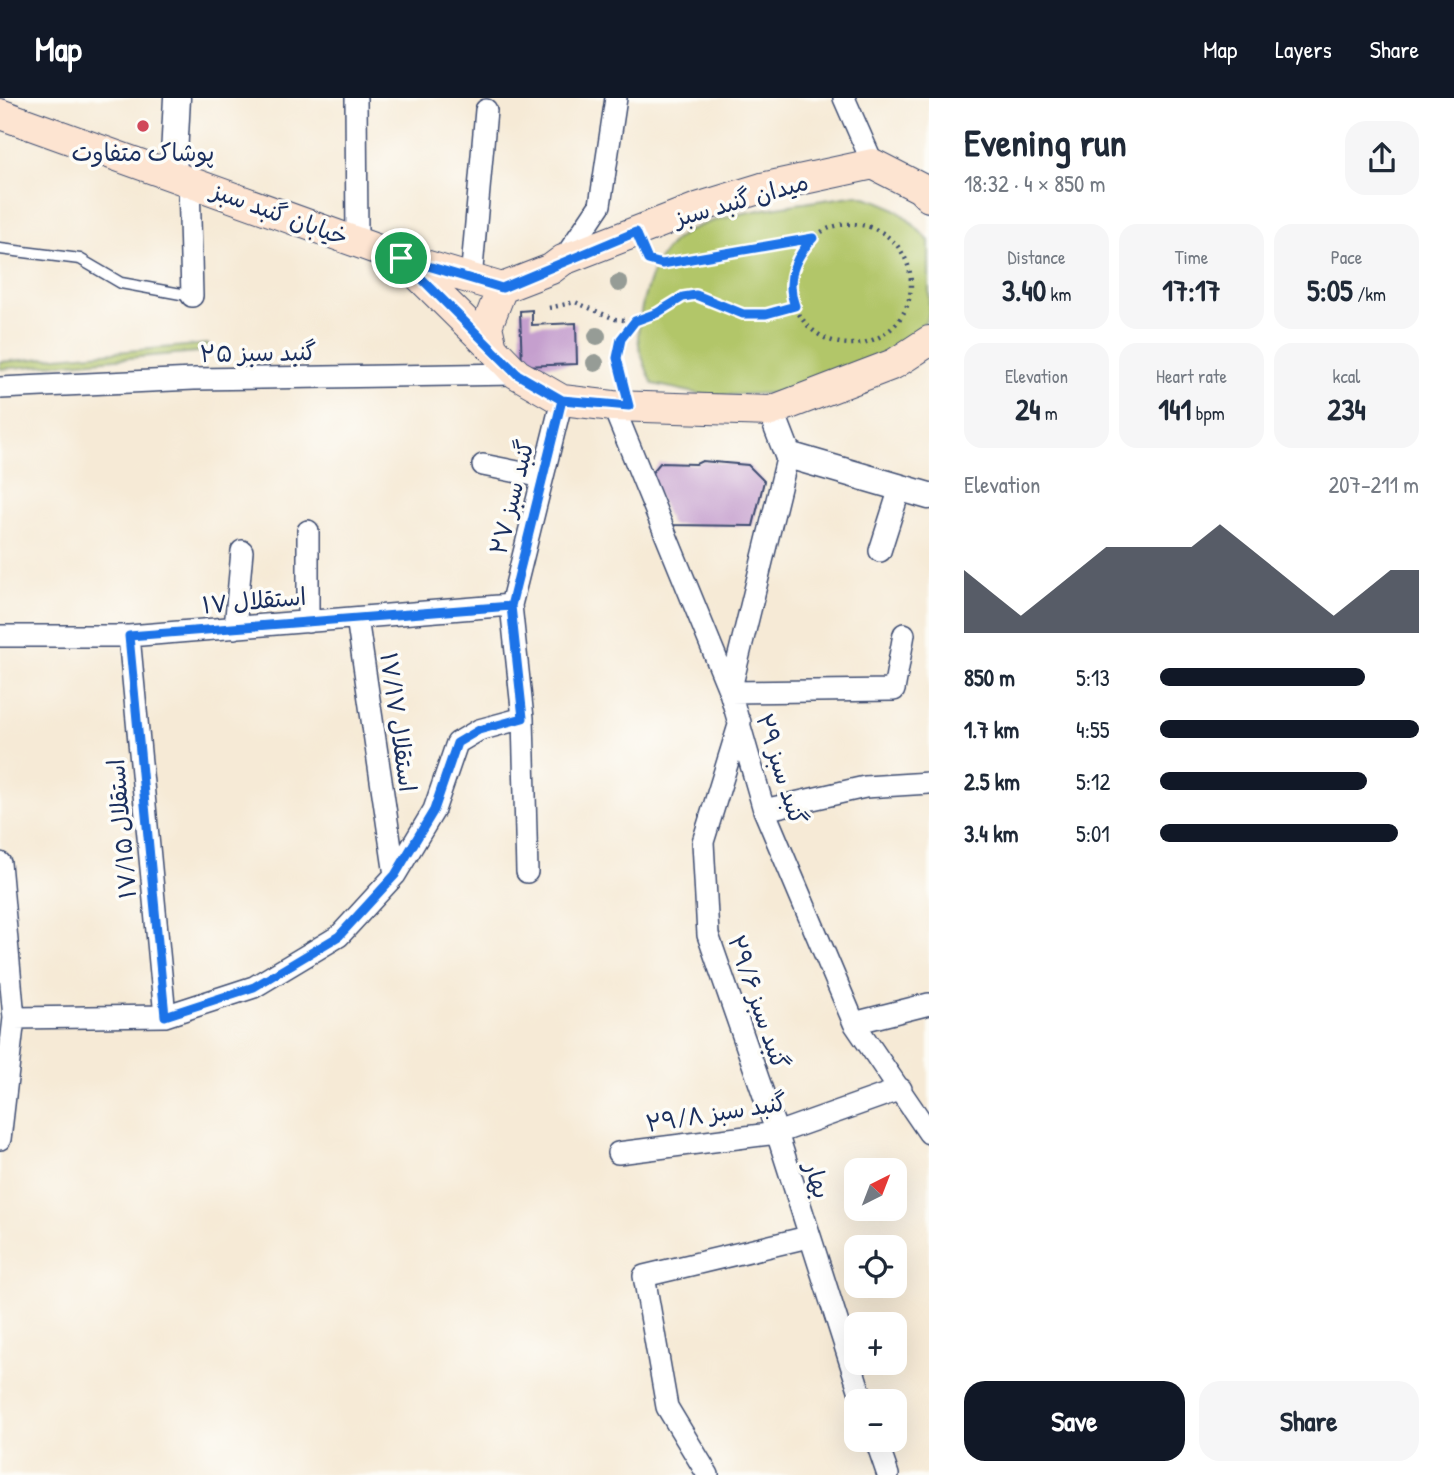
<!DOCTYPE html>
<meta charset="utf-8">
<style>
:root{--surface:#fff;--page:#f6f6f7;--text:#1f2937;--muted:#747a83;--accent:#111827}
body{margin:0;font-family:"Patrick Hand","Playpen Sans Arabic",sans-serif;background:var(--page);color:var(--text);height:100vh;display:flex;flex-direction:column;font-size:26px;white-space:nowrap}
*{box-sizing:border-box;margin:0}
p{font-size:23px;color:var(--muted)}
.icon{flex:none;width:38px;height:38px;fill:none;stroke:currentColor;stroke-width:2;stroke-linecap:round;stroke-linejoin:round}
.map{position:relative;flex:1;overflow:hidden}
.sheet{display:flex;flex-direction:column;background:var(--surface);width:525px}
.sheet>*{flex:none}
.needle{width:46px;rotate:42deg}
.controls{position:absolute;left:844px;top:1060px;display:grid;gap:14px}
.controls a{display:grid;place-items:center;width:63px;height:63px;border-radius:14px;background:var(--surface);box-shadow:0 7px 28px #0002;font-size:35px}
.pin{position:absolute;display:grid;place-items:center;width:60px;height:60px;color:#fff;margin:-30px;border:4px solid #fff;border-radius:50%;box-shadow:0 2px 7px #0007}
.round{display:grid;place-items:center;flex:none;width:74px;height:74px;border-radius:21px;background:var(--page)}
.head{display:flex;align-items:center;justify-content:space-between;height:119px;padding:0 35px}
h1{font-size:38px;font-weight:700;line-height:52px}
.stats{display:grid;grid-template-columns:repeat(3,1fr);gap:10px;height:119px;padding:7px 35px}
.stats div{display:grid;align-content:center;border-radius:18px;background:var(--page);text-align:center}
.stats b{font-size:30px;font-weight:700}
.stats small{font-size:19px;font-weight:400}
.stats p{font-size:19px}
.chart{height:196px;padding:14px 35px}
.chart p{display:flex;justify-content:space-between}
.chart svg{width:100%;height:126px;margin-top:7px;fill:var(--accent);opacity:.7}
.action{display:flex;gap:14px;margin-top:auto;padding:14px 35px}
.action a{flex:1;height:80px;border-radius:21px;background:var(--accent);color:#fff;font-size:28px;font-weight:700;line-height:80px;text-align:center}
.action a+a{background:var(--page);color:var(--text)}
ul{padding:0 35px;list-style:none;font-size:23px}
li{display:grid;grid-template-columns:112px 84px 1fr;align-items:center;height:52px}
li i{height:18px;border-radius:9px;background:var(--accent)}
header{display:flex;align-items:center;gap:42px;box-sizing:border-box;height:98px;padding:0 35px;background:var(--accent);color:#fff}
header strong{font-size:33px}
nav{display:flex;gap:38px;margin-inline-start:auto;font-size:24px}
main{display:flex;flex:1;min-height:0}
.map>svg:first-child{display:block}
</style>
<header>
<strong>Map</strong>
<nav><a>Map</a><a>Layers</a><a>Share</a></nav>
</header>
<main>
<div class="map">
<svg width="929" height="1377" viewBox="0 0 929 1377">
<rect width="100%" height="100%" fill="#fdfcf7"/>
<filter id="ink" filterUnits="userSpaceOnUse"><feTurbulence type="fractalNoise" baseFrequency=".0143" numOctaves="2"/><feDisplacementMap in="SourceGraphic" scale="14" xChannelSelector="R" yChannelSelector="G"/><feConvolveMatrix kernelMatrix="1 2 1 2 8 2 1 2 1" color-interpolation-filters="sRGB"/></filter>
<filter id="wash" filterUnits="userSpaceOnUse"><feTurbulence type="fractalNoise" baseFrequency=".00686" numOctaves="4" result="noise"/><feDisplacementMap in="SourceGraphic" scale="28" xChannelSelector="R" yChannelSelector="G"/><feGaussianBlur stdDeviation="1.57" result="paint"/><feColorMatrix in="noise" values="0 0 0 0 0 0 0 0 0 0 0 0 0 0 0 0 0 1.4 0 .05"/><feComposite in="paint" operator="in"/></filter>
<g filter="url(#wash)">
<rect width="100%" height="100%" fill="#f6ead6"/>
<path fill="#b2c669" stroke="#667a64" stroke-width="2" d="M857,97C895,106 903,115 929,143V216L925,224L898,251L780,295L709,298L653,286C635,247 634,236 646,193C652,173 661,152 679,139C712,113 812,105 857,97Z
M208,246L209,253L0,271V264Z"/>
<g id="blocks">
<path fill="#c59fce" d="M532,212V227L576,225L577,266L522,268L520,213Z
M702,363L748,367L764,383L753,428L671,427L650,377L660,365L696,366Z"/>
</g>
</g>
<g filter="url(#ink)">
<use href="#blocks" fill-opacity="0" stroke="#3c4b70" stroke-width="2"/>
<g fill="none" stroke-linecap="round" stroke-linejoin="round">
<g stroke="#3c4b70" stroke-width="13">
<path id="service" d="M0,151L80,161L121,185L192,198"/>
</g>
<g stroke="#3c4b70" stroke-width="24">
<path id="minor" d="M356,0L357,142
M844,0L873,66
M189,83L192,198
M563,162L600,107L616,0
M471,182L486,12
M0,290L194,281L517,276
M613,308L730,594L764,712L854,925L929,1035
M483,367L543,379
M308,433V524
M880,453L900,390
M357,520L395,777
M235,530L242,453
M0,538H129L511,507
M129,538L165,918
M730,594L788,357
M730,594L894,592L904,536
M740,624L703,744L708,837L777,1035L863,1304
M764,712L865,689L929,685
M0,765L14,920L0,1041
M527,774L523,620L511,507L562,302
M14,920L165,918L254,889L339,838L395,777L434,712L457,645L479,632L523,620
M854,925L929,906
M618,1055L777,1035L901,991
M876,1342L888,1377
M708,1377L667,1309L644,1178L808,1139"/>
</g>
<g stroke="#3c4b70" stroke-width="29">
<path id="tertiary" d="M173,77L177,0
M771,313L788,357L929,398"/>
</g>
<g stroke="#3c4b70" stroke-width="32">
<path id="secondary" d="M0,16L401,160L502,190
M929,99L920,90L873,66L762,90L700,109L563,162L551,171L502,190L487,228L492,250L517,276L562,302L613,308L771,313L894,266L929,243
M404,163L492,250"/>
</g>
<path stroke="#3c4b70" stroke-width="4.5" stroke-dasharray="2 5" stroke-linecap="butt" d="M791 186a60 60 0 1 1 120 0a60 60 0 1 1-120 0Z
M645,155L648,162L661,166L812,140
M549,210L575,204L615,221L634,223
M623,285L617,260L621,241L627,230L683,199L696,197L743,216H766L795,207"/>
<use href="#service" stroke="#fff" stroke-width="10"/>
<use href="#minor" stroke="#fff" stroke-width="21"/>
<use href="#tertiary" stroke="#fff" stroke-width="26"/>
<use href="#secondary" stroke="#fde4d1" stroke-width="30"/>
</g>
<g fill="#969c96">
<circle cx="619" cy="185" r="9"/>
<circle cx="597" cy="238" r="9"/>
<circle cx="595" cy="265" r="9"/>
</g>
</g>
<g fill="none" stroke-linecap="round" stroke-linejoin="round" filter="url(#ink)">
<g stroke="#fff" stroke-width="14">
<path id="route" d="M401,160L517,276L562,302L511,508L129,538L165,918L254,889L339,838L395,777L434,712L457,645L479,632L523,620L511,508L562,302L629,308L617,260L621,241L635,223L657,215L683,199L696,197L743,216H766L795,208C785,182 795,159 813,140L662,166L648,162L636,134L502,190L401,160"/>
</g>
<use href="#route" stroke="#1a73e8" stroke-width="9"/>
</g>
<circle fill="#d1495b" stroke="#fdfcf7" stroke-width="2.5" cx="143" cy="28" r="7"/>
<g text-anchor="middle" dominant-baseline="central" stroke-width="7" stroke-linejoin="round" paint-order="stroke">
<g font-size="24" fill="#1b2f5e" stroke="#fdfcf7">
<text x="143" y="54">پوشاک متفاوت</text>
</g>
<g font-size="24" fill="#1b2f5e" stroke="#fdfcf7">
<text transform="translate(741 101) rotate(-16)">میدان گنبد سبز</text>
<text transform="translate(280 115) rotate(20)">خیابان گنبد سبز</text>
<text transform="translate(258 254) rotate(-1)">گنبد سبز ۲۵</text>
<text transform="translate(511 399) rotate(-76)">گنبد سبز ۲۷</text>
<text transform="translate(254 502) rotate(-5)">استقلال ۱۷</text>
<text transform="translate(399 624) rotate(82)">استقلال ۱۷/۱۷</text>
<text transform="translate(782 671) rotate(72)">گنبد سبز ۲۹</text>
<text transform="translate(121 731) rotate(-95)">استقلال ۱۷/۱۵</text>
<text transform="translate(759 904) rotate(71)">گنبد سبز ۲۹/۶</text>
<text transform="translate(716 1014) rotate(-9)">گنبد سبز ۲۹/۸</text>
<text transform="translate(818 1082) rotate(73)">بهار</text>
</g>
</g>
</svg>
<div class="controls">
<a><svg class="needle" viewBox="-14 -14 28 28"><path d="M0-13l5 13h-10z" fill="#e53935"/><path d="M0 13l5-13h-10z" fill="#747a83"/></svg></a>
<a><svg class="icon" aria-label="locate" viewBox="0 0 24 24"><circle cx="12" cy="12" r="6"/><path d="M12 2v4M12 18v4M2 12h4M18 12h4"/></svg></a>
<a>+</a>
<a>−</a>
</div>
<div class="pin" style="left:401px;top:160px;background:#1e9e55"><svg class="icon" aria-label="arrive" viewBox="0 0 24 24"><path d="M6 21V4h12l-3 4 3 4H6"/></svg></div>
</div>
<section class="sheet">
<div class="head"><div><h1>Evening run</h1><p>18:32 · 4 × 850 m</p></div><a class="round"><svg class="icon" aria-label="share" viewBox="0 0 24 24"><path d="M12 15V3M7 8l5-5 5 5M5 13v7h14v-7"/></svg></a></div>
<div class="stats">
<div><p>Distance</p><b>3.40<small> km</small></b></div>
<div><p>Time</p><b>17:17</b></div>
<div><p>Pace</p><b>5:05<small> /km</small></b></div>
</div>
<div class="stats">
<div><p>Elevation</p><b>24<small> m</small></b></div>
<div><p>Heart rate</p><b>141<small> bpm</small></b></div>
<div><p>kcal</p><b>234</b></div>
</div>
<div class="chart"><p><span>Elevation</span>207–211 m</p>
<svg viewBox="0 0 160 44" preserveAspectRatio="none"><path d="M0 44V22L10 30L20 38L30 30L40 22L50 14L60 14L70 14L80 14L90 6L100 14L110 22L120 30L130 38L140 30L150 22L160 22V44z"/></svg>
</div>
<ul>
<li><b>850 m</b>5:13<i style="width:79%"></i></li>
<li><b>1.7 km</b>4:55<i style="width:100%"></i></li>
<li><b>2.5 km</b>5:12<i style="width:80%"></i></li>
<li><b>3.4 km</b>5:01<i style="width:92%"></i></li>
</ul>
<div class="action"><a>Save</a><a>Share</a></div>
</section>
</main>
